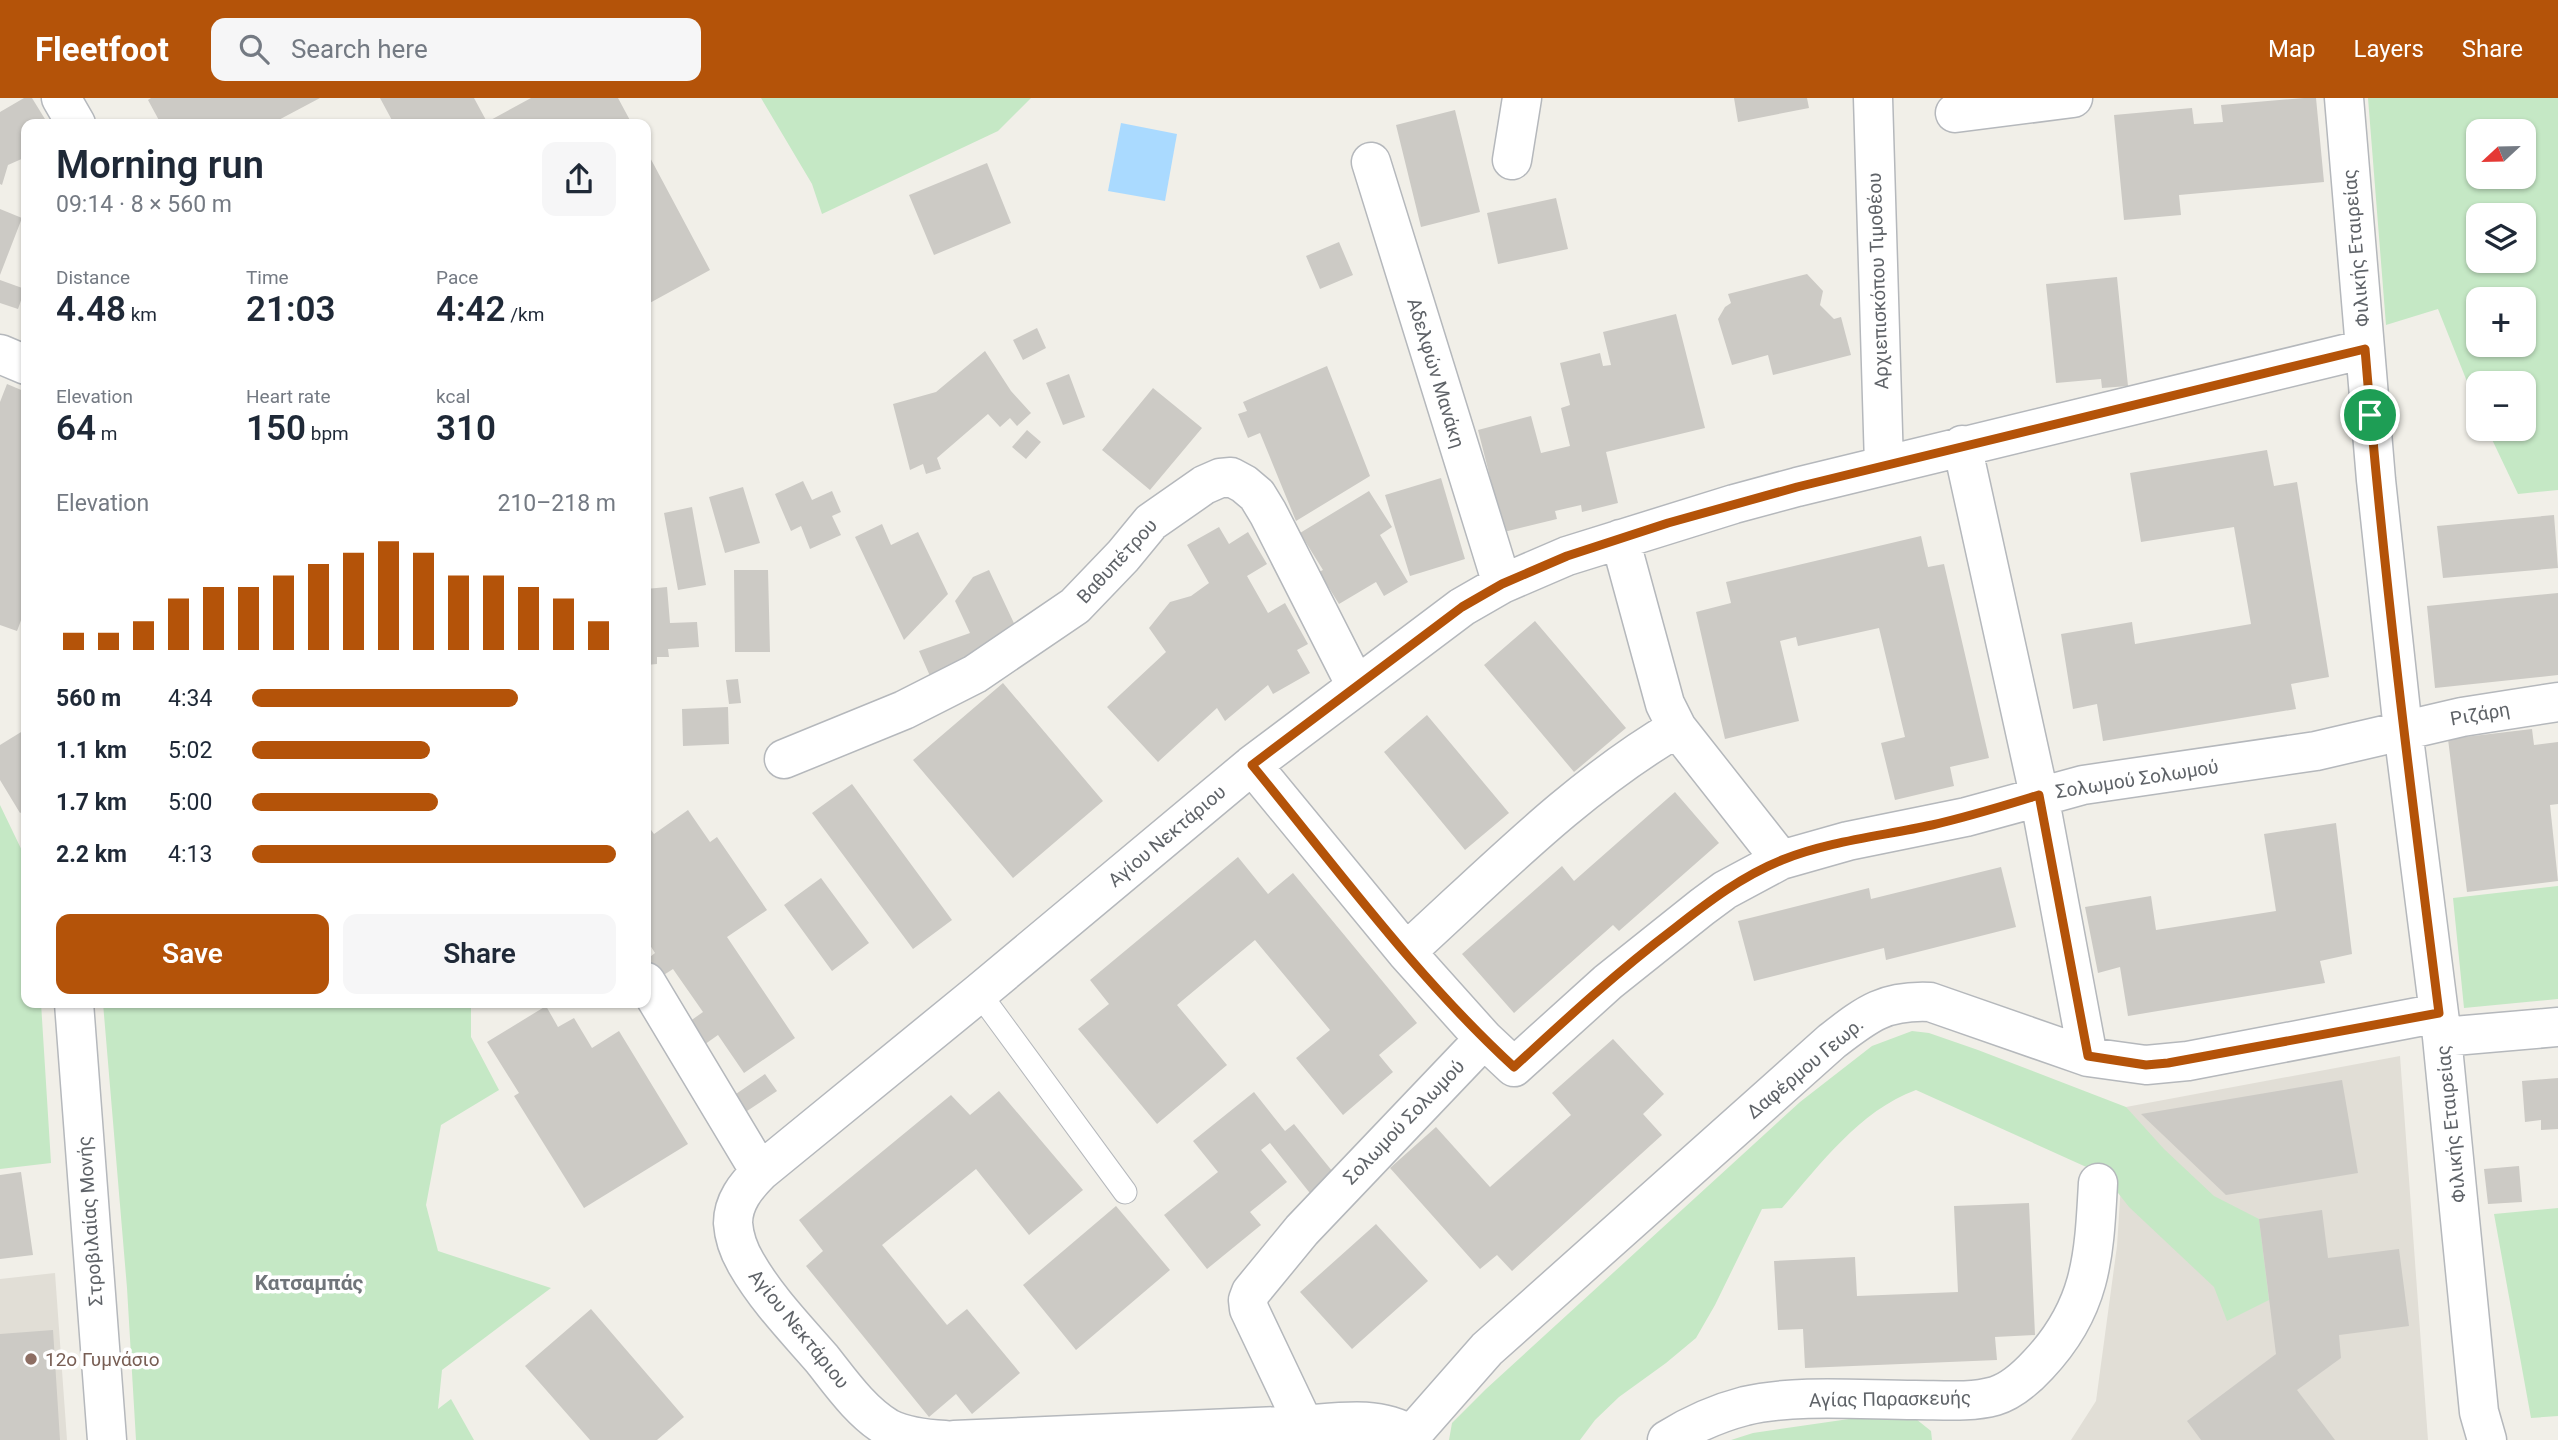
<!DOCTYPE html>
<meta charset="utf-8">
<style>
:root{--surface:#fff;--page:#f6f6f7;--text:#1f2937;--muted:#747a83;--accent:#b45309}
body{margin:0;font-family:Roboto,sans-serif;background:var(--page);color:var(--text);height:100vh;display:flex;flex-direction:column;font-size:26px;white-space:nowrap}
*{box-sizing:border-box;margin:0}
p{font-size:23px;color:var(--muted)}
.icon{flex:none;width:38px;height:38px;fill:none;stroke:currentColor;stroke-width:2;stroke-linecap:round;stroke-linejoin:round}
.map{position:relative;flex:1;overflow:hidden}
.side{position:absolute;left:21px;top:21px;width:630px;height:889px;display:flex;flex-direction:column;background:var(--surface);border-radius:14px;box-shadow:0 2px 5px #0004}
.side>*{flex:none}
.needle{width:46px;rotate:248deg}
.fabs{position:absolute;left:2466px;top:21px;display:grid;gap:14px}
.fabs a{display:grid;place-items:center;width:70px;height:70px;border-radius:14px;background:var(--surface);box-shadow:0 2px 5px #0004;font-size:35px}
.pin{position:absolute;display:grid;place-items:center;width:60px;height:60px;color:#fff;margin:-30px;border:4px solid #fff;border-radius:50%;box-shadow:0 2px 7px #0007}
.round{display:grid;place-items:center;flex:none;width:74px;height:74px;border-radius:14px;background:var(--page)}
.headline{display:flex;align-items:center;justify-content:space-between;height:119px;padding:0 35px}
h1{font-size:38px;font-weight:600;line-height:52px}
.figures{display:grid;grid-template-columns:repeat(3,1fr);gap:10px;height:119px;padding:7px 35px}
.figures div{display:grid;align-content:center}
.figures b{font-size:35px;font-weight:600}
.figures small{font-size:19px;font-weight:400}
.figures p{font-size:19px}
.chart{height:196px;padding:14px 35px}
.chart p{display:flex;justify-content:space-between}
.chart svg{width:100%;height:126px;margin-top:7px;stroke:var(--accent);stroke-width:6}
.action{display:flex;gap:14px;margin-top:auto;padding:14px 35px}
.action a{flex:1;height:80px;border-radius:14px;background:var(--accent);color:#fff;font-size:28px;font-weight:600;line-height:80px;text-align:center}
.action a+a{background:var(--page);color:var(--text)}
ul{padding:0 35px;list-style:none;font-size:23px}
li{display:grid;grid-template-columns:112px 84px 1fr;align-items:center;height:52px}
li i{height:18px;border-radius:9px;background:var(--accent)}
header{display:flex;align-items:center;gap:42px;box-sizing:border-box;height:98px;padding:0 35px;background:var(--accent);color:#fff}
header strong{font-size:33px}
nav{display:flex;gap:38px;margin-inline-start:auto;font-size:24px}
.search{width:490px;height:63px;background:var(--page);display:flex;align-items:center;gap:18px;box-sizing:border-box;padding:0 24px;border-radius:14px;color:var(--muted);font-size:26px}
.map>svg:first-child{display:block}
</style>
<header>
<strong>Fleetfoot</strong>
<div class="search"><svg class="icon" aria-label="search" viewBox="0 0 24 24"><circle cx="10" cy="10" r="6"/><path d="M15 15l6 6"/></svg>Search here</div>
<nav><a>Map</a><a>Layers</a><a>Share</a></nav>
</header>
<div class="map">
<svg width="2558" height="1342" viewBox="0 0 2558 1342">
<rect width="100%" height="100%" fill="#f1efe8"/>
<path fill="#e1ded6" d="M2400,958L2428,1342H2071L2096,1303L2117,1148L2126,1009Z
M55,1175L67,1342H0V1181Z"/>
<path fill="#c5e8c5" fill-rule="evenodd" d="M761,0H1031L998,33L822,116L812,86Z
M2368,0H2558V392L2518,396L2487,331H2524V285H2478V311L2438,211L2386,227ZM2478,33H2524V79H2478ZM2478,117H2524V163H2478ZM2478,201H2524V247H2478Z
M0,707L26,761V905H41L51,1065L0,1071Z
M2558,788V901L2464,910L2453,800Z
M103,905H471V939L499,992L441,1027L426,1107L438,1153L551,1190L442,1272L438,1311L451,1301L474,1342H136L127,1190Z
M1912,933L1929,935L1978,952L2126,1009L2164,1051L2214,1098L2259,1121L2269,1202L2227,1223L2214,1189L2129,1109L2104,1077L1916,992C1859,1013 1821,1066 1782,1110L1762,1111L1715,1207L1696,1240L1666,1265L1619,1299L1595,1322L1580,1342H1449L1452,1325L1486,1291L1800,1004L1872,948Z
M2558,1110V1318L2531,1320L2494,1116Z
M1849,1321H1916L1931,1333L1932,1342H1731L1753,1335Z"/>
<path fill="#aadaff" d="M1121,25L1177,36L1165,103L1108,93Z"/>
<path fill="#cccac5" d="M24,0H32L48,26H26V59L8,67L2,87L0,86V14Z
M151,0H320L271,26H161L148,2Z
M380,0H474L487,24L531,0H618L632,26H394Z
M1734,0H1807L1809,10L1738,24Z
M2304,0H2316L2324,84L2179,97L2181,117L2124,122L2114,17L2192,10L2194,26L2223,24L2221,7Z
M1455,12L1480,114L1421,129L1396,27Z
M646,52L710,172L646,207Z
M987,65L1011,125L934,157L909,97Z
M1556,100L1568,151L1498,166L1487,115Z
M0,111L22,120L0,177Z
M1339,144L1353,177L1320,191L1306,158Z
M1807,176L1823,193L1820,207L1834,221L1841,219L1851,257L1773,277L1768,257L1732,267L1718,221L1725,209L1731,205L1728,196Z
M2117,179L2128,288L2102,290L2101,281L2056,285L2046,186Z
M0,182L25,191L18,211L0,205Z
M1676,216L1705,330L1606,354L1618,405L1582,414L1581,407L1555,413L1557,421L1504,434L1478,332L1531,318L1541,355L1570,348L1561,310L1570,307L1560,265L1600,255L1603,268L1611,267L1603,234Z
M1037,230L1046,250L1023,262L1013,242Z
M985,253L1011,293L1031,315L1017,328L1010,320L1000,329L988,316L937,360L941,371L926,376L923,366L910,372L893,306L936,294Z
M1327,268L1370,378L1296,423L1260,335L1248,340L1238,316L1247,313L1243,304Z
M1069,276L1085,319L1063,327L1046,285Z
M7,286L26,294V509L17,533L0,527V304Z
M1153,290L1202,330L1150,392L1102,352Z
M1027,332L1041,344L1026,361L1012,349Z
M2267,352L2274,388L2297,384L2329,579L2291,586L2296,611L2103,643L2097,606L2073,611L2061,536L2132,524L2135,546L2251,526L2234,429L2141,444L2130,375Z
M1441,380L1465,461L1410,478L1385,397Z
M803,383L812,402L832,393L841,414L832,418L841,437L810,451L801,428L791,433L775,396Z
M743,389L760,445L725,455L709,399Z
M1369,393L1392,429L1380,437L1408,484L1384,498L1376,484L1339,506L1319,474L1323,472L1300,435Z
M692,409L706,487L678,492L664,415Z
M2554,417L2558,470L2443,480L2437,428Z
M882,426L891,447L918,434L948,496L904,542L855,439Z
M1219,429L1229,446L1248,434L1267,466L1247,478L1268,515L1285,505L1308,546L1297,552L1310,575L1273,596L1268,587L1225,623L1217,610L1158,664L1107,609L1166,554L1149,530L1170,504L1191,498L1209,485L1187,447Z
M1921,438L1928,469L1944,466L1989,660L1950,669L1954,688L1895,702L1881,645L1905,639L1879,530L1798,548L1796,539L1780,543L1799,623L1725,641L1696,514L1731,505L1726,484Z
M734,472H768L770,554H735Z
M989,472L1019,536L930,578L919,553L970,535L955,503L973,479Z
M667,489L670,525L697,524L699,549L668,551L669,559H657V566L646,567V491Z
M2558,495V577L2435,590L2427,508Z
M1535,523L1626,630L1574,674L1484,567Z
M738,581L741,605L729,606L726,582Z
M1003,585L1103,703L1013,780L913,662Z
M728,609L729,646L683,648L682,611Z
M1427,617L1509,715L1465,752L1384,654Z
M26,631V712L20,715L0,682V647Z
M2532,631L2534,647L2558,644V706L2550,707L2558,783L2467,794L2448,641Z
M852,686L952,822L913,851L812,715Z
M1675,694L1719,745L1619,833L1613,827L1514,915L1462,856L1562,768L1574,783Z
M688,712L710,744L717,739L767,812L727,839L795,940L744,975L718,937L701,949L686,926L703,914L673,871L656,882L646,868V862L655,855L646,841V725L654,736Z
M2336,725L2352,856L2320,863L2325,885L2128,918L2120,869L2098,875L2085,809L2151,798L2156,832L2276,813L2264,736Z
M1238,759L1268,796L1293,775L1417,925L1379,957L1393,974L1343,1017L1296,960L1330,932L1255,842L1177,907L1227,967L1157,1026L1078,931L1109,906L1090,882Z
M2001,769L2016,829L1886,862L1884,850L1754,883L1738,823L1869,790L1871,801Z
M821,780L869,845L832,873L784,807Z
M546,908L558,929L574,920L592,950L619,933L688,1046L584,1110L514,998L519,995L487,944Z
M1613,941L1664,996L1643,1016L1662,1037L1512,1173L1497,1157L1480,1171L1390,1070L1436,1029L1490,1089L1571,1017L1552,995Z
M765,976L777,993L744,1015L733,998Z
M2558,980V1031L2541,1032V1022L2525,1024L2522,983Z
M2342,982L2358,1075L2226,1097L2141,1016Z
M999,993L1083,1092L1029,1137L976,1071L882,1147L947,1227L967,1211L1020,1275L972,1316L956,1296L929,1319L806,1168L823,1153L799,1122L951,997L970,1017Z
M1254,994L1285,1033L1294,1026L1337,1079L1313,1099L1270,1045L1261,1052L1287,1084L1250,1114L1261,1127L1207,1171L1164,1117L1218,1074L1193,1043Z
M2519,1068L2522,1104L2488,1106L2484,1071Z
M21,1074L33,1157L0,1161V1077Z
M2029,1105L2035,1237L1995,1239L1997,1262L1805,1270L1803,1231L1778,1232L1774,1163L1855,1159L1857,1198L1958,1194L1954,1108Z
M1116,1108L1170,1172L1076,1252L1023,1187Z
M2322,1112L2328,1160L2399,1151L2409,1228L2339,1237L2341,1260L2297,1292L2335,1342H2201L2187,1323L2276,1256L2259,1121Z
M1376,1126L1428,1183L1352,1251L1300,1194Z
M591,1211L684,1319L657,1342H590L525,1268Z
M53,1232L60,1342H0V1236Z"/>
<g fill="none" stroke-linecap="round" stroke-linejoin="round">
<g stroke="#b5b8bc" stroke-width="25">
<path id="service" d="M979,895L1125,1094"/>
</g>
<g stroke="#b5b8bc" stroke-width="41">
<path id="minor" d="M61,0L76,26
M1873,0L1884,367
M2344,0L2376,382L2403,632L2442,939L2479,1314L2487,1342
M1955,15L2073,0
M1512,62L1522,0
M1371,64L1502,486
M0,256L26,267
M1962,347L2039,697L2088,959
M1620,441L1665,606L1677,630L1781,762
M784,661L904,612L975,576L1075,508L1123,458L1151,424L1204,387L1220,380L1231,379L1244,386L1257,397L1268,415L1356,588
M1252,667L1406,854
M646,884L760,1074
M74,905L107,1342
M2442,939L2558,929
M1484,941L1406,854C1492,776 1576,689 1677,630
M1304,1327C1340,1324 1378,1317 1411,1337
M945,1342C925,1341 906,1339 888,1330C861,1314 841,1285 822,1261C795,1230 766,1200 746,1165C739,1153 734,1139 733,1125C733,1104 746,1088 760,1074L979,895L1252,667L1462,509L1502,486L1567,458L1734,406L1797,389L2365,251
M954,1342L1304,1327L1249,1211L1248,1202L1251,1194L1302,1132L1484,941L1514,969L1608,884L1702,809L1725,792L1781,762L1848,743L1966,719L2083,687L2316,653L2462,619L2558,604
M1407,1342L1487,1251L1832,943C1867,916 1884,902 1930,904L2088,959L2146,967L2188,963L2439,915
M1667,1342C1691,1327 1718,1315 1745,1308C1796,1296 1862,1302 1915,1302C1941,1302 1970,1305 1995,1298C2012,1293 2026,1280 2038,1267C2092,1210 2094,1159 2098,1085"/>
</g>
<use href="#service" stroke="#fff" stroke-width="23"/>
<use href="#minor" stroke="#fff" stroke-width="38"/>
</g>
<g fill="none" stroke-linecap="round" stroke-linejoin="round">
<g stroke="#fff" stroke-width="14">
<path id="route" d="M2365,251C2383,473 2411,694 2439,915L2168,965L2146,967L2088,958L2039,697C2003,708 1968,719 1932,727C1882,738 1829,743 1782,762C1742,778 1708,804 1675,830C1618,873 1566,921 1514,969C1416,879 1336,769 1252,667L1462,509L1502,486L1567,458L1668,425L1797,389Z"/>
</g>
<use href="#route" stroke="#b45309" stroke-width="9"/>
</g>
<circle fill="#8d6e63" stroke="#fff" stroke-width="2.5" cx="31" cy="1261" r="7"/>
<g text-anchor="middle" dominant-baseline="central" stroke-width="7" stroke-linejoin="round" paint-order="stroke">
<g font-size="19" fill="#5f6368" stroke="#fff">
<text transform="translate(2356 150) rotate(-95)">Φιλικής Εταιρείας</text>
<text transform="translate(1878 183) rotate(-92)">Αρχιεπισκόπου Τιμοθέου</text>
<text transform="translate(1436 275) rotate(73)">Αδελφών Μανάκη</text>
<text transform="translate(1117 463) rotate(-47)">Βαθυπέτρου</text>
<text transform="translate(2480 616) rotate(-10)">Ριζάρη</text>
<text transform="translate(2137 681) rotate(-9)">Σολωμού Σολωμού</text>
<text transform="translate(1167 738) rotate(-40)">Αγίου Νεκτάριου</text>
<text transform="translate(1805 970) rotate(-40)">Δαφέρμου Γεωρ.</text>
<text transform="translate(1404 1024) rotate(-46)">Σολωμού Σολωμού</text>
<text transform="translate(2451 1026) rotate(-96)">Φιλικής Εταιρείας</text>
<text transform="translate(90 1123) rotate(-94)">Στροβιλαίας Μονής</text>
<text transform="translate(799 1231) rotate(51)">Αγίου Νεκτάριου</text>
<text transform="translate(1890 1301) rotate(-1)">Αγίας Παρασκευής</text>
</g>
<g font-size="19" fill="#785e54" stroke="#fff" text-anchor="start">
<text x="45" y="1261">12o Γυμνάσιο</text>
</g>
<g font-size="21" font-weight="bold" fill="#70757a" stroke="#fff">
<text x="309" y="1185">Κατσαμπάς</text>
</g>
</g>
</svg>
<div class="fabs">
<a><svg class="needle" viewBox="-14 -14 28 28"><path d="M0-13l5 13h-10z" fill="#e53935"/><path d="M0 13l5-13h-10z" fill="#747a83"/></svg></a>
<a><svg class="icon" aria-label="layers" viewBox="0 0 24 24"><path d="M12 4l9 5-9 5-9-5zM3 14l9 5 9-5"/></svg></a>
<a>+</a>
<a>−</a>
</div>
<div class="pin" style="left:2370px;top:317px;background:#1e9e55"><svg class="icon" aria-label="arrive" viewBox="0 0 24 24"><path d="M6 21V4h12l-3 4 3 4H6"/></svg></div>
<section class="side">
<div class="headline"><div><h1>Morning run</h1><p>09:14 · 8 × 560 m</p></div><a class="round"><svg class="icon" aria-label="share" viewBox="0 0 24 24"><path d="M12 15V3M7 8l5-5 5 5M5 13v7h14v-7"/></svg></a></div>
<div class="figures">
<div><p>Distance</p><b>4.48<small> km</small></b></div>
<div><p>Time</p><b>21:03</b></div>
<div><p>Pace</p><b>4:42<small> /km</small></b></div>
</div>
<div class="figures">
<div><p>Elevation</p><b>64<small> m</small></b></div>
<div><p>Heart rate</p><b>150<small> bpm</small></b></div>
<div><p>kcal</p><b>310</b></div>
</div>
<div class="chart"><p><span>Elevation</span>210–218 m</p>
<svg viewBox="0 0 160 44" preserveAspectRatio="none"><path d="M5 44V38M15 44V38M25 44V34M35 44V26M45 44V22M55 44V22M65 44V18M75 44V14M85 44V10M95 44V6M105 44V10M115 44V18M125 44V18M135 44V22M145 44V26M155 44V34"/></svg>
</div>
<ul>
<li><b>560 m</b>4:34<i style="width:73%"></i></li>
<li><b>1.1 km</b>5:02<i style="width:49%"></i></li>
<li><b>1.7 km</b>5:00<i style="width:51%"></i></li>
<li><b>2.2 km</b>4:13<i style="width:100%"></i></li>
</ul>
<div class="action"><a>Save</a><a>Share</a></div>
</section>
</div>
